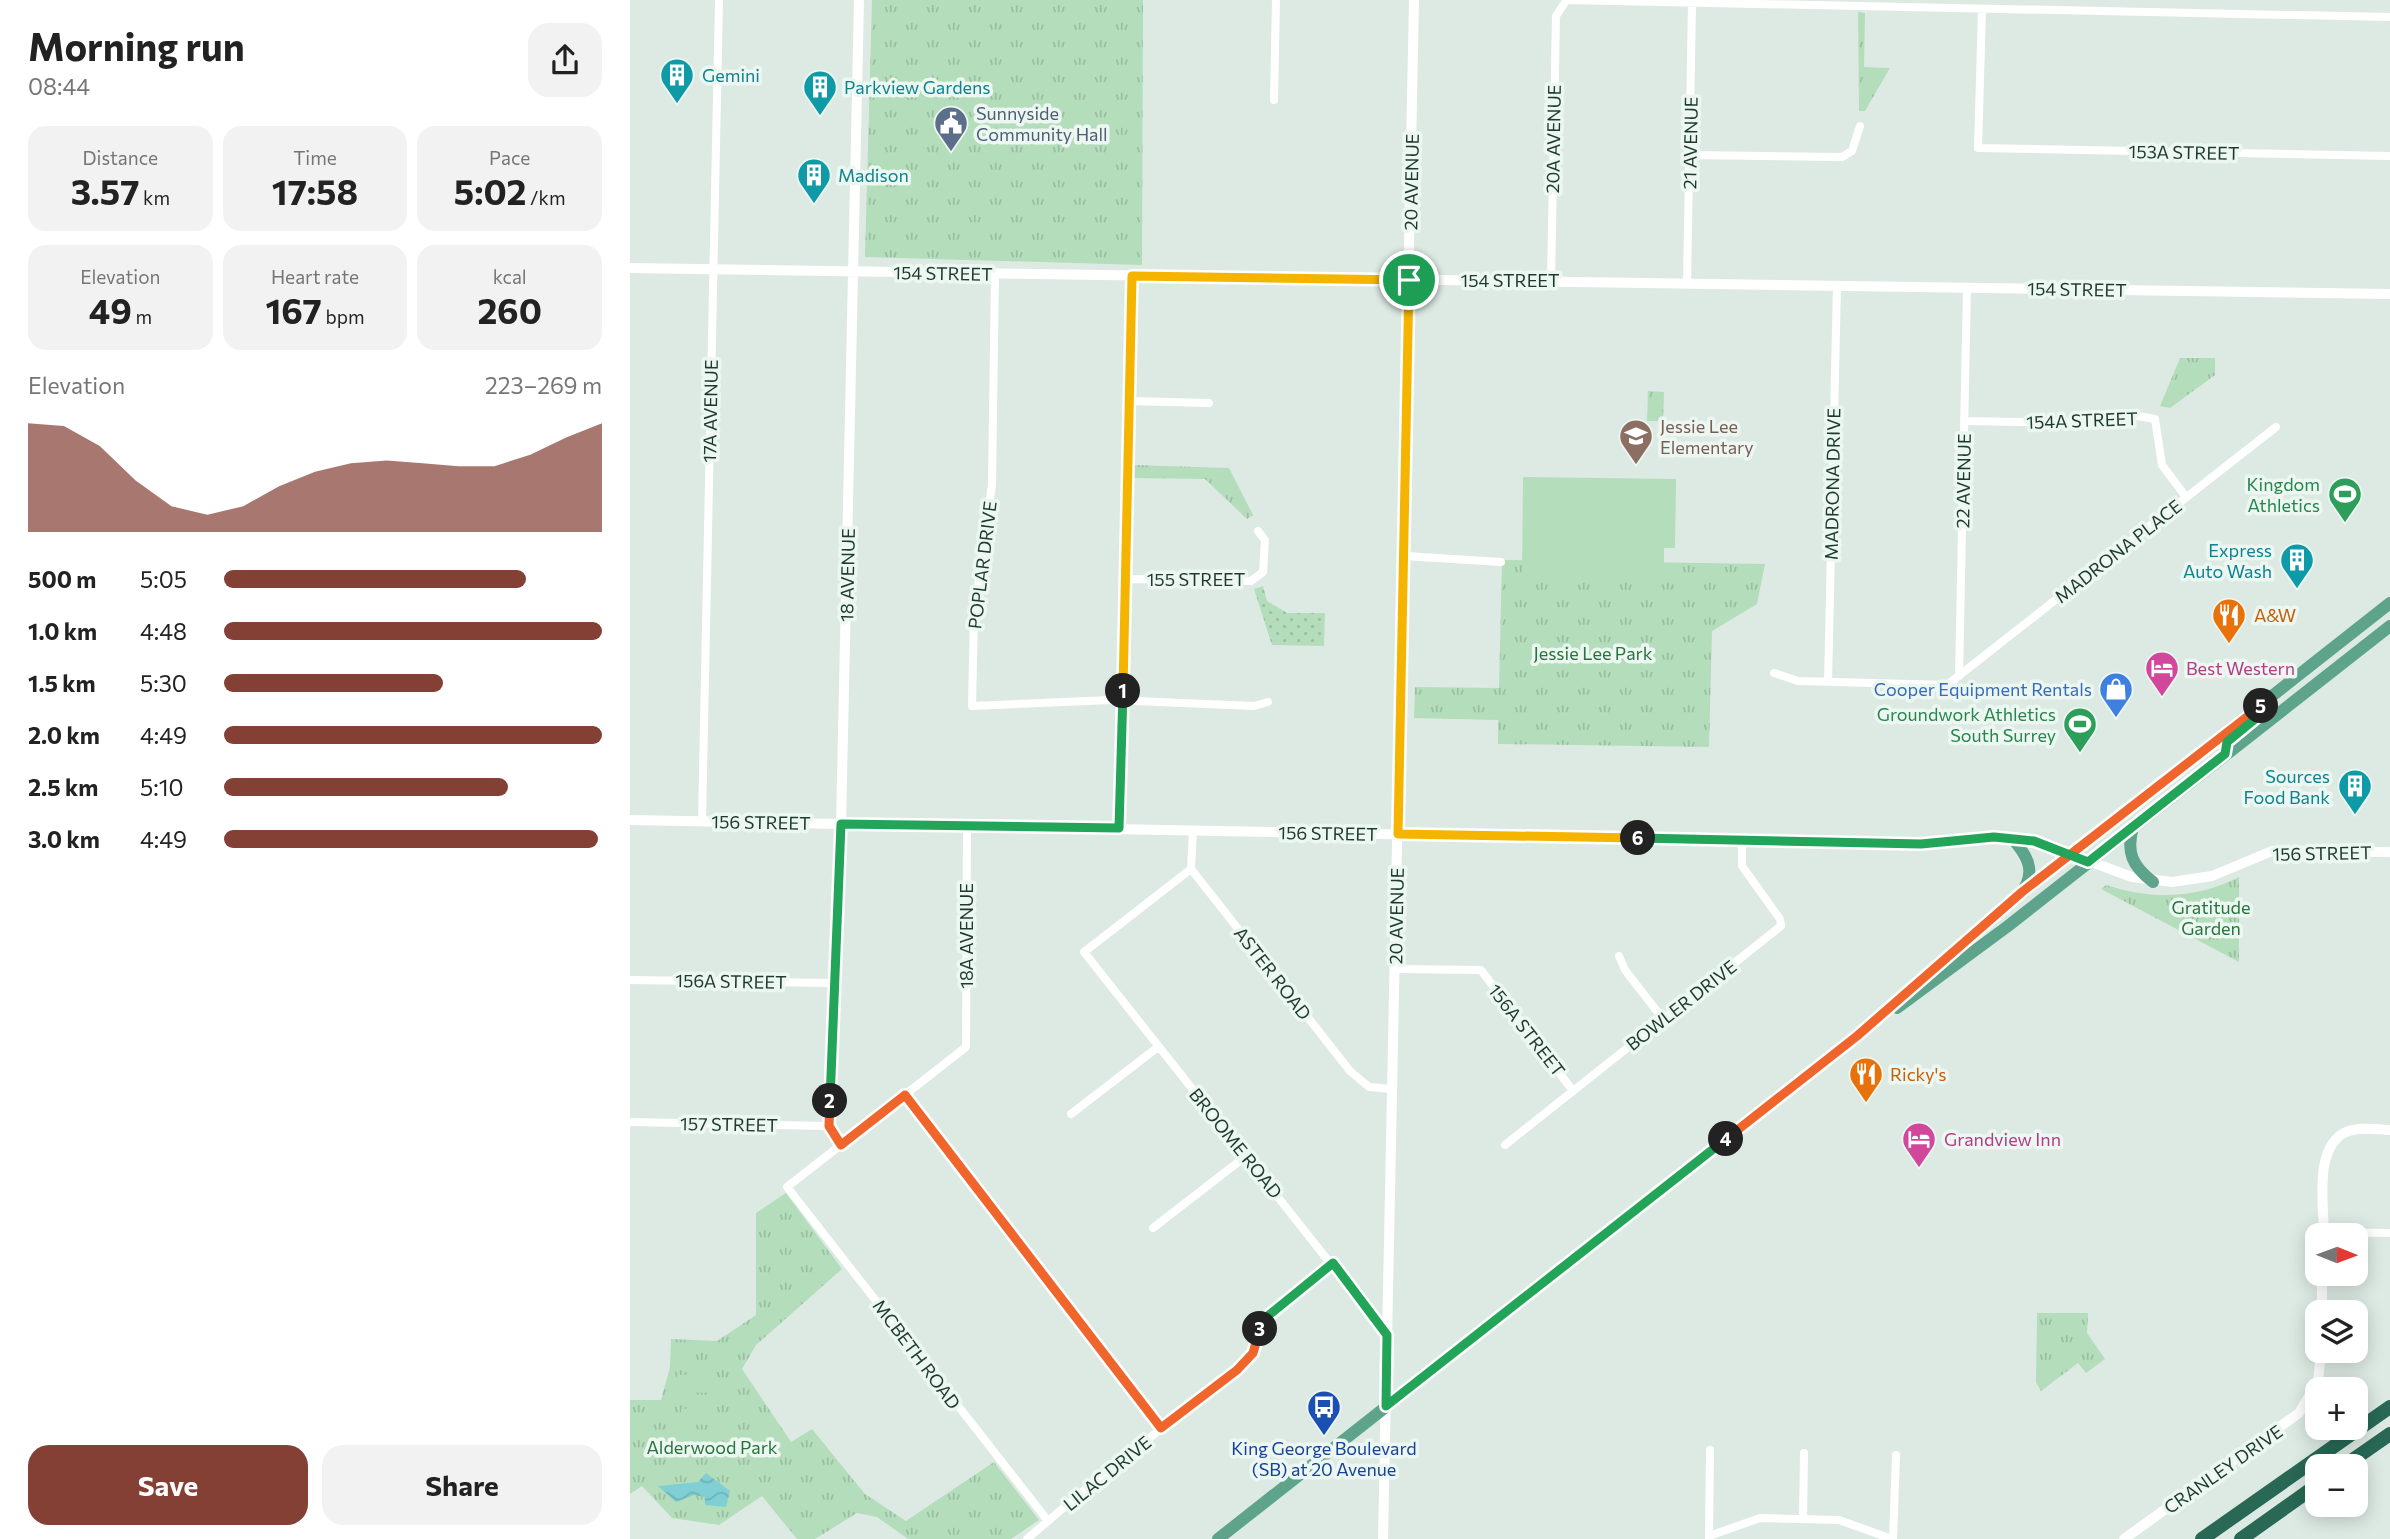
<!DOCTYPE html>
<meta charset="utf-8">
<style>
:root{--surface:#fff;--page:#f2f2f2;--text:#222;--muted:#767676;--accent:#844034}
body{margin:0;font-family:Commissioner,sans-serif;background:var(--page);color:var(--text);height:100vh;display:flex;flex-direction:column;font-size:26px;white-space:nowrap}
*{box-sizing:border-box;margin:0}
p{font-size:23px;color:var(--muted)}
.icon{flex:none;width:38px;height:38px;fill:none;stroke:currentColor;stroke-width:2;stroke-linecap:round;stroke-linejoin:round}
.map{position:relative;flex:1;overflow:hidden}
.drawer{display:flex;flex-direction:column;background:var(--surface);width:630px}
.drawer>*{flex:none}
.needle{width:46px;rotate:91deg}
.tools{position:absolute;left:1675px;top:1223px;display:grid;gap:14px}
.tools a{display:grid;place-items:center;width:63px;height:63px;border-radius:14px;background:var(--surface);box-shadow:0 4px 18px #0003;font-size:35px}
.pin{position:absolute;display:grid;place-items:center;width:60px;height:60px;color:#fff;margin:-30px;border:4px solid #fff;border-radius:50%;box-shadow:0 2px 7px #0007}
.km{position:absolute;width:35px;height:35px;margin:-18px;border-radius:50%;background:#222;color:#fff;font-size:19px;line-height:35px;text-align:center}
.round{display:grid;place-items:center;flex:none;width:74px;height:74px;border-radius:21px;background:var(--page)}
.headline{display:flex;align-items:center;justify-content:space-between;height:119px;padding:0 28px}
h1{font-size:38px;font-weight:700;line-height:52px}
.figures{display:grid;grid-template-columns:repeat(3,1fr);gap:10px;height:119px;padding:7px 28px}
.figures div{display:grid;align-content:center;border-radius:18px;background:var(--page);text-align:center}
.figures b{font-size:35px;font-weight:700}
.figures small{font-size:19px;font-weight:400}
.figures p{font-size:19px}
.chart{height:196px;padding:14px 28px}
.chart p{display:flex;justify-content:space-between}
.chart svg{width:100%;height:126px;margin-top:7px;fill:var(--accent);opacity:.7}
.primary-button{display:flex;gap:14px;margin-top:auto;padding:14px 28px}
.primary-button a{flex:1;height:80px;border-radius:21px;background:var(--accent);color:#fff;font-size:28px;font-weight:700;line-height:80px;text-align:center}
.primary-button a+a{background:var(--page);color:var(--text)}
ul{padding:0 28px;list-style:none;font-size:23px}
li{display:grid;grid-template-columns:112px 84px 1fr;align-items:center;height:52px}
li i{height:18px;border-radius:9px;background:var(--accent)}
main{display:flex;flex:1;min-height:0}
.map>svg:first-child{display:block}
</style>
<main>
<section class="drawer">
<div class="headline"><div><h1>Morning run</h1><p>08:44</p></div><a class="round"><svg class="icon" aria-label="share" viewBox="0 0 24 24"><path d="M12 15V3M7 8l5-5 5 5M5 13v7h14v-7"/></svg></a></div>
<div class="figures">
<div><p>Distance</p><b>3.57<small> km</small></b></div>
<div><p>Time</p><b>17:58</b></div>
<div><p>Pace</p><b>5:02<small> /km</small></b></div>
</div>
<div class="figures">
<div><p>Elevation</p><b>49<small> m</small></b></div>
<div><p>Heart rate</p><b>167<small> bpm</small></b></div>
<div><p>kcal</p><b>260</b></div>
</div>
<div class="chart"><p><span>Elevation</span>223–269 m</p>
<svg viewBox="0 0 160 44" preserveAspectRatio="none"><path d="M0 44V6L10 7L20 14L30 26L40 35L50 38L60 35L70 28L80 23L90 20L100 19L110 20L120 21L130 21L140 17L150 11L160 6V44z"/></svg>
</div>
<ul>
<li><b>500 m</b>5:05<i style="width:80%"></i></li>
<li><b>1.0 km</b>4:48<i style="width:100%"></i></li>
<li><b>1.5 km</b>5:30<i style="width:58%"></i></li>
<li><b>2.0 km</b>4:49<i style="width:100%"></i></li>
<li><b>2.5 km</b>5:10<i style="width:75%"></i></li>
<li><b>3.0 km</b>4:49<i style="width:99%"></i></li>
</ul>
<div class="primary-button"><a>Save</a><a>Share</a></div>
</section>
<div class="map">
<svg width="1760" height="1539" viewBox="0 0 1760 1539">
<defs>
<pattern id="grass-dots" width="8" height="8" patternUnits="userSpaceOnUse" patternTransform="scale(1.75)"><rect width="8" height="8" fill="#b4ddbb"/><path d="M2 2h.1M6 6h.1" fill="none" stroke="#9abea1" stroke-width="1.8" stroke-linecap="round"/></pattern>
<pattern id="park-tufts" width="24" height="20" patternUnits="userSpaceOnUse" patternTransform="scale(1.75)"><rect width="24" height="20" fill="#b4ddbb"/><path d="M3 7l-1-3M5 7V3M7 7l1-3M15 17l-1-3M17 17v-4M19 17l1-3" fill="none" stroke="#9abea1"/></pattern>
<pattern id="water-waves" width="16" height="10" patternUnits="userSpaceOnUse" patternTransform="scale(1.75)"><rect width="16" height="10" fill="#80cfd4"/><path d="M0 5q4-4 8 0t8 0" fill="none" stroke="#6eb2b6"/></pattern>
</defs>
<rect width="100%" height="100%" fill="#ddeae3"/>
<path fill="url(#grass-dots)" d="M633,586L637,601L657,613H695L694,646L642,645L624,589Z"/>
<path fill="url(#park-tufts)" d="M242,0H513L512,265L235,257Z
M1228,12L1235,13L1234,67L1260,68L1235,111H1229Z
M1550,358H1585V375L1540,408L1530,406Z
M1018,391L1034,392L1033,421H1017Z
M504,465L599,468L623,515L617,519L575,479L503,478Z
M872,560L1135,564L1127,604L1082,631L1079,747L868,744V720L784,718L785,687L869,688Z
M1609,877V962L1471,889L1476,885C1521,900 1566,899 1609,877Z
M156,1193L212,1269L126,1345L112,1369L161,1442L182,1429L235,1494L276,1521L364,1462L409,1520L381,1539H278L247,1517L227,1513L185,1539H167L132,1496L89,1525L42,1518L12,1486L0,1494V1400H31L40,1367L41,1339L87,1341L126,1315V1213Z
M1407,1313H1458L1457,1333L1475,1359L1456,1373L1448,1363L1411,1391L1406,1382Z"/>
<path fill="#b4ddbb" d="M893,477L1046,479L1045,548H1034V575L892,574Z
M47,1375H86V1393L47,1392Z
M51,1409H84V1425L51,1424Z
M50,1429L83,1430V1445H50Z"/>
<path fill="url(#water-waves)" d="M76,1473L100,1491L96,1507L75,1505V1497L64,1495L46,1502L28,1486L68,1482Z"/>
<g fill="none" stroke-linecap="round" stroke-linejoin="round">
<path stroke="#fff" stroke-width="8" d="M936,0L1760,17
M1352,9L1348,148L1760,156
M644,100L646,0
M1060,155L1212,157L1222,151L1230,126
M365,274L362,484L344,616L342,706L481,700L624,706L638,702
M921,280L926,16L936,1
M1057,283L1062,3
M499,401L579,403
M1334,421L1458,423L1502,415L1525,419L1532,465L1556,497
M775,556L871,562
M496,579L621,581L633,572L635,540L628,531
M1144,673L1168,681L1317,685L1646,427
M1329,676L1337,287
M1198,682L1207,285
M72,821L89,0
M211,824L199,1126L211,1145
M337,826L336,1047L157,1187L418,1521
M489,828L502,276
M563,830L561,869L720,1071L739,1087L762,1089
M561,869L454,952L757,1335
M989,956L995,970L1033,1019
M765,969L851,970L943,1091
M0,980L203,983
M275,1095L531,1428
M441,1114L528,1047
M0,1122L199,1126
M875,1145L1151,926L1150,919L1112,866V840
M523,1228L616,1156
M1694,1232L1760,1233
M1173,1519L1174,1453
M1079,1536L1130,1518L1209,1520L1262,1539
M1079,1538L1080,1450
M397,1539L473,1474L607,1370L623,1353L633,1320L703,1263
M1263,1539L1266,1455"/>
<path stroke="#fff" stroke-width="10" d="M0,268L1760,294
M0,820L1291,844L1364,837L1404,841L1502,877L1542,882L1582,876L1642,851L1760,852
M211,824L229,0
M1694,1236C1694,1207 1683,1147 1716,1132C1729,1127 1746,1129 1760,1130
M1692,1312V1274
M753,1539L784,0
M1494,1539L1669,1413L1688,1381L1691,1351"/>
<path stroke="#5ea38b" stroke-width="12" d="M1503,827C1496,852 1502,866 1523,882
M1382,838C1396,854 1406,869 1394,889
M1267,1008L1378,926L1760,626
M588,1539L1227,1036L1392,893L1760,603"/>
<path stroke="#286855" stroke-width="14" d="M1714,1466L1760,1434
M1572,1539L1760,1407
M1611,1539L1687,1485"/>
</g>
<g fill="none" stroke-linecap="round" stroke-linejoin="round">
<g stroke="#fff" stroke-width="14">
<path id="split-1" d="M493,691L502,276L779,280"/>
</g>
<g stroke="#fff" stroke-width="14">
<path id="split-2" d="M200,1101L211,824L489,828L493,691"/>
</g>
<g stroke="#fff" stroke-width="14">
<path id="split-3" d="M200,1101L199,1126L211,1145L275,1095L531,1428L607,1370L623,1353L630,1329"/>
</g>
<g stroke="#fff" stroke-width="14">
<path id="split-4" d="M630,1329L633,1320L703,1263L757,1335L756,1406L1096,1139"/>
</g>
<g stroke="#fff" stroke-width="14">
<path id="split-5" d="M1096,1139L1227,1036L1392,892L1631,706"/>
</g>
<g stroke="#fff" stroke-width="14">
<path id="split-6" d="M1008,838L1291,844L1364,837L1404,841L1458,862L1595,754L1597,742L1625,719L1631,706"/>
</g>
<g stroke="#fff" stroke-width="14">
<path id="split-7" d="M779,280L768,834L1008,838"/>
</g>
<use href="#split-1" stroke="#f5b400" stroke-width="9"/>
<use href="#split-2" stroke="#22a559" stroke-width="9"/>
<use href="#split-3" stroke="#f0652b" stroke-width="9"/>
<use href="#split-4" stroke="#22a559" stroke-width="9"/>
<use href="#split-5" stroke="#f0652b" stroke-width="9"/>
<use href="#split-6" stroke="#22a559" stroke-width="9"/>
<use href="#split-7" stroke="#f5b400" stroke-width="9"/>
</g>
<defs>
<g id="building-pin" transform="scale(1.75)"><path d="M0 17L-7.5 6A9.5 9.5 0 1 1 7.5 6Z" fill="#0f9aa8" stroke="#edf7f1"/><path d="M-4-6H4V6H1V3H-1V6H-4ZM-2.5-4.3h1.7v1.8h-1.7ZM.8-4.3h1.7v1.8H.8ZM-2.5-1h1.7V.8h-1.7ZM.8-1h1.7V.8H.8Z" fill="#fff"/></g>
<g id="civic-pin" transform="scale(1.75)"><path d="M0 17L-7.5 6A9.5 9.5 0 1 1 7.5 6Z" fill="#5c6f8a" stroke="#edf7f1"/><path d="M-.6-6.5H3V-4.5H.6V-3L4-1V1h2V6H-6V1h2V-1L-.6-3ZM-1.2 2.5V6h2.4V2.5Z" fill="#fff"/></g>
<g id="school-pin" transform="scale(1.75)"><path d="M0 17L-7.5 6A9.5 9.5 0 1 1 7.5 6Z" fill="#8d6e63" stroke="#edf7f1"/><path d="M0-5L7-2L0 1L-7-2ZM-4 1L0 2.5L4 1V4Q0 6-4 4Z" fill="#fff"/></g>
<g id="stadium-pin" transform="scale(1.75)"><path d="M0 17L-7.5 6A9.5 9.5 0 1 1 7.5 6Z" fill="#2e9e5b" stroke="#edf7f1"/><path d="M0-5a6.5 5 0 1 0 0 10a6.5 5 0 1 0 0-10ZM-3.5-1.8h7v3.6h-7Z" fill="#fff"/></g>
<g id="restaurant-pin" transform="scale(1.75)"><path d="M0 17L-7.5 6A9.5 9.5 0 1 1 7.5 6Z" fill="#e8710a" stroke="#edf7f1"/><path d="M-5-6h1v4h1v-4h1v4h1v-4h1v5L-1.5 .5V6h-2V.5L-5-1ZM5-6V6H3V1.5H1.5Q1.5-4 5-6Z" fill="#fff"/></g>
<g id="hotel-pin" transform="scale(1.75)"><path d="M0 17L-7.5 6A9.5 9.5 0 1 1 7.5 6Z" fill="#d1479c" stroke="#edf7f1"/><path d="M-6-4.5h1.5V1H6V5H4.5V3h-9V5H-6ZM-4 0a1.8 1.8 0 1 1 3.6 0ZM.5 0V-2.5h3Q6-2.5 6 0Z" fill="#fff"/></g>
<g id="shop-pin" transform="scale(1.75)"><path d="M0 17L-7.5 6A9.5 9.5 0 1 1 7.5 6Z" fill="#3f7fe0" stroke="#edf7f1"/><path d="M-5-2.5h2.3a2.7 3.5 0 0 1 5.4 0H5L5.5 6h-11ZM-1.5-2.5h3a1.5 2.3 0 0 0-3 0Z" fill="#fff"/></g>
<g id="bus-pin" transform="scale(1.75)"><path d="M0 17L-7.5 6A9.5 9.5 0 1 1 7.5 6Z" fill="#1a4fb4" stroke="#edf7f1"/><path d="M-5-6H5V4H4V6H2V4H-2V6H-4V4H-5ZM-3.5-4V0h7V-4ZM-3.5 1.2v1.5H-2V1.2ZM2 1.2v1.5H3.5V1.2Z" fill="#fff"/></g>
</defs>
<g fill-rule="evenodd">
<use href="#building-pin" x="47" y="75"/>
<use href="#building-pin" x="190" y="87"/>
<use href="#civic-pin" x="321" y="123"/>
<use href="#building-pin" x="184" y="175"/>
<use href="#school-pin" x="1006" y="436"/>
<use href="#stadium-pin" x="1715" y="494"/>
<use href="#building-pin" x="1667" y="560"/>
<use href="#restaurant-pin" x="1599" y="615"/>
<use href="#hotel-pin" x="1532" y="668"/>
<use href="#shop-pin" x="1486" y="689"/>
<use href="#stadium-pin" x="1450" y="724"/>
<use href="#building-pin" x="1725" y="786"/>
<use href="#restaurant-pin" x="1236" y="1074"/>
<use href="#hotel-pin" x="1289" y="1139"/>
<use href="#bus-pin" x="694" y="1407"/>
</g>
<g text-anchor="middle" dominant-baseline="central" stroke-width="7" stroke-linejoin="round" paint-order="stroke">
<g font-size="18" fill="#0d838f" stroke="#edf7f1" text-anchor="start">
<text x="72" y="75">Gemini</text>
<text x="214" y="87">Parkview Gardens</text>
<text x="208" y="175">Madison</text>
<text x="1642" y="550" text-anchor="end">Express<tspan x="1642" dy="21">Auto Wash</tspan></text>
<text x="1700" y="776" text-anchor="end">Sources<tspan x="1700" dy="21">Food Bank</tspan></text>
</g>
<g font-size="18" fill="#4e5e75" stroke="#edf7f1" text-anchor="start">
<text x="346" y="113">Sunnyside<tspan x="346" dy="21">Community Hall</tspan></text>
</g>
<g font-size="18" fill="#1e3a30" stroke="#edf7f1">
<text transform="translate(923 139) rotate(-89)">20A AVENUE</text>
<text transform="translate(1060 143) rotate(-89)">21 AVENUE</text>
<text transform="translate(1554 152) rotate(1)">153A STREET</text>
<text transform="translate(781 182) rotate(-89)">20 AVENUE</text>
<text transform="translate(313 273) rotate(1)">154 STREET</text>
<text x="880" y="280">154 STREET</text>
<text transform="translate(1447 289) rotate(1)">154 STREET</text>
<text transform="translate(80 411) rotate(-89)">17A AVENUE</text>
<text transform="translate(1452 420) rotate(-2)">154A STREET</text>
<text transform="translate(1333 481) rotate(-89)">22 AVENUE</text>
<text transform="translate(1202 484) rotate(-89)">MADRONA DRIVE</text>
<text transform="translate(1488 551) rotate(-38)">MADRONA PLACE</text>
<text transform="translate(352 565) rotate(-83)">POPLAR DRIVE</text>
<text transform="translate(217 575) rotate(-89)">18 AVENUE</text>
<text x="566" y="579">155 STREET</text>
<text transform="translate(131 822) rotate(1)">156 STREET</text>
<text transform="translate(698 833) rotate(1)">156 STREET</text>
<text transform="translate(1692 853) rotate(-1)">156 STREET</text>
<text transform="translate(766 916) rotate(-89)">20 AVENUE</text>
<text transform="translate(336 936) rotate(-90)">18A AVENUE</text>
<text transform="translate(643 973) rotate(52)">ASTER ROAD</text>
<text transform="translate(101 981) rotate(1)">156A STREET</text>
<text transform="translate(1051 1005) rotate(-38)">BOWLER DRIVE</text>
<text transform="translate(897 1030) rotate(52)">156A STREET</text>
<text transform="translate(99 1124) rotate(1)">157 STREET</text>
<text transform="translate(606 1143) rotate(51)">BROOME ROAD</text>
<text transform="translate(287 1354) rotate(53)">MCBETH ROAD</text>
<text transform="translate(1593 1469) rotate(-35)">CRANLEY DRIVE</text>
<text transform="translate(477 1473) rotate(-39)">LILAC DRIVE</text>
</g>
<g font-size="18" fill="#785e54" stroke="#edf7f1" text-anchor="start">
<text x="1030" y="426">Jessie Lee<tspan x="1030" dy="21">Elementary</tspan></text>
</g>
<g font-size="18" fill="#27864d" stroke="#edf7f1" text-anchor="end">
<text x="1690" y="484">Kingdom<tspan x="1690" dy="21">Athletics</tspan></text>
<text x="1426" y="714">Groundwork Athletics<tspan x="1426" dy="21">South Surrey</tspan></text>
</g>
<g font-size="18" fill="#c56008" stroke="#edf7f1" text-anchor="start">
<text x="1624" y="615">A&amp;W</text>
<text x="1260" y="1074">Ricky's</text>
</g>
<g font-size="18" fill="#26733d" stroke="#edf7f1">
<text x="963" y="653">Jessie Lee Park</text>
<text x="1581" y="907">Gratitude<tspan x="1581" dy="21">Garden</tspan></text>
<text x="82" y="1447">Alderwood Park</text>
</g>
<g font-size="18" fill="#b23c85" stroke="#edf7f1" text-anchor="start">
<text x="1556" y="668">Best Western</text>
<text x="1314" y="1139">Grandview Inn</text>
</g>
<g font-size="18" fill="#366cbe" stroke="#edf7f1" text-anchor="end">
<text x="1462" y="689">Cooper Equipment Rentals</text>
</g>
<g font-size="18" fill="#164399" stroke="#edf7f1">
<text x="694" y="1448">King George Boulevard<tspan x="694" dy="21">(SB) at 20 Avenue</tspan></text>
</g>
</g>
</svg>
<div class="tools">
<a><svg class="needle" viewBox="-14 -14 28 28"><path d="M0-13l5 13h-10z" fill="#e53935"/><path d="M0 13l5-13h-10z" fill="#767676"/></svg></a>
<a><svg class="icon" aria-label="layers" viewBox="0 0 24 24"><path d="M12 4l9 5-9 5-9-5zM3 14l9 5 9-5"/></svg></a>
<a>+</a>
<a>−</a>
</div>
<div class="pin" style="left:779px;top:280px;background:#1e9e55"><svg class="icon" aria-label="arrive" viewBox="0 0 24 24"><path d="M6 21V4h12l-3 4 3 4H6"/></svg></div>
<b class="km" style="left:493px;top:691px">1</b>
<b class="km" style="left:200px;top:1101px">2</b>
<b class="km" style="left:630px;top:1329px">3</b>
<b class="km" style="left:1096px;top:1139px">4</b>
<b class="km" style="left:1631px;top:706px">5</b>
<b class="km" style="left:1008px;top:838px">6</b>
</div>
</main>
